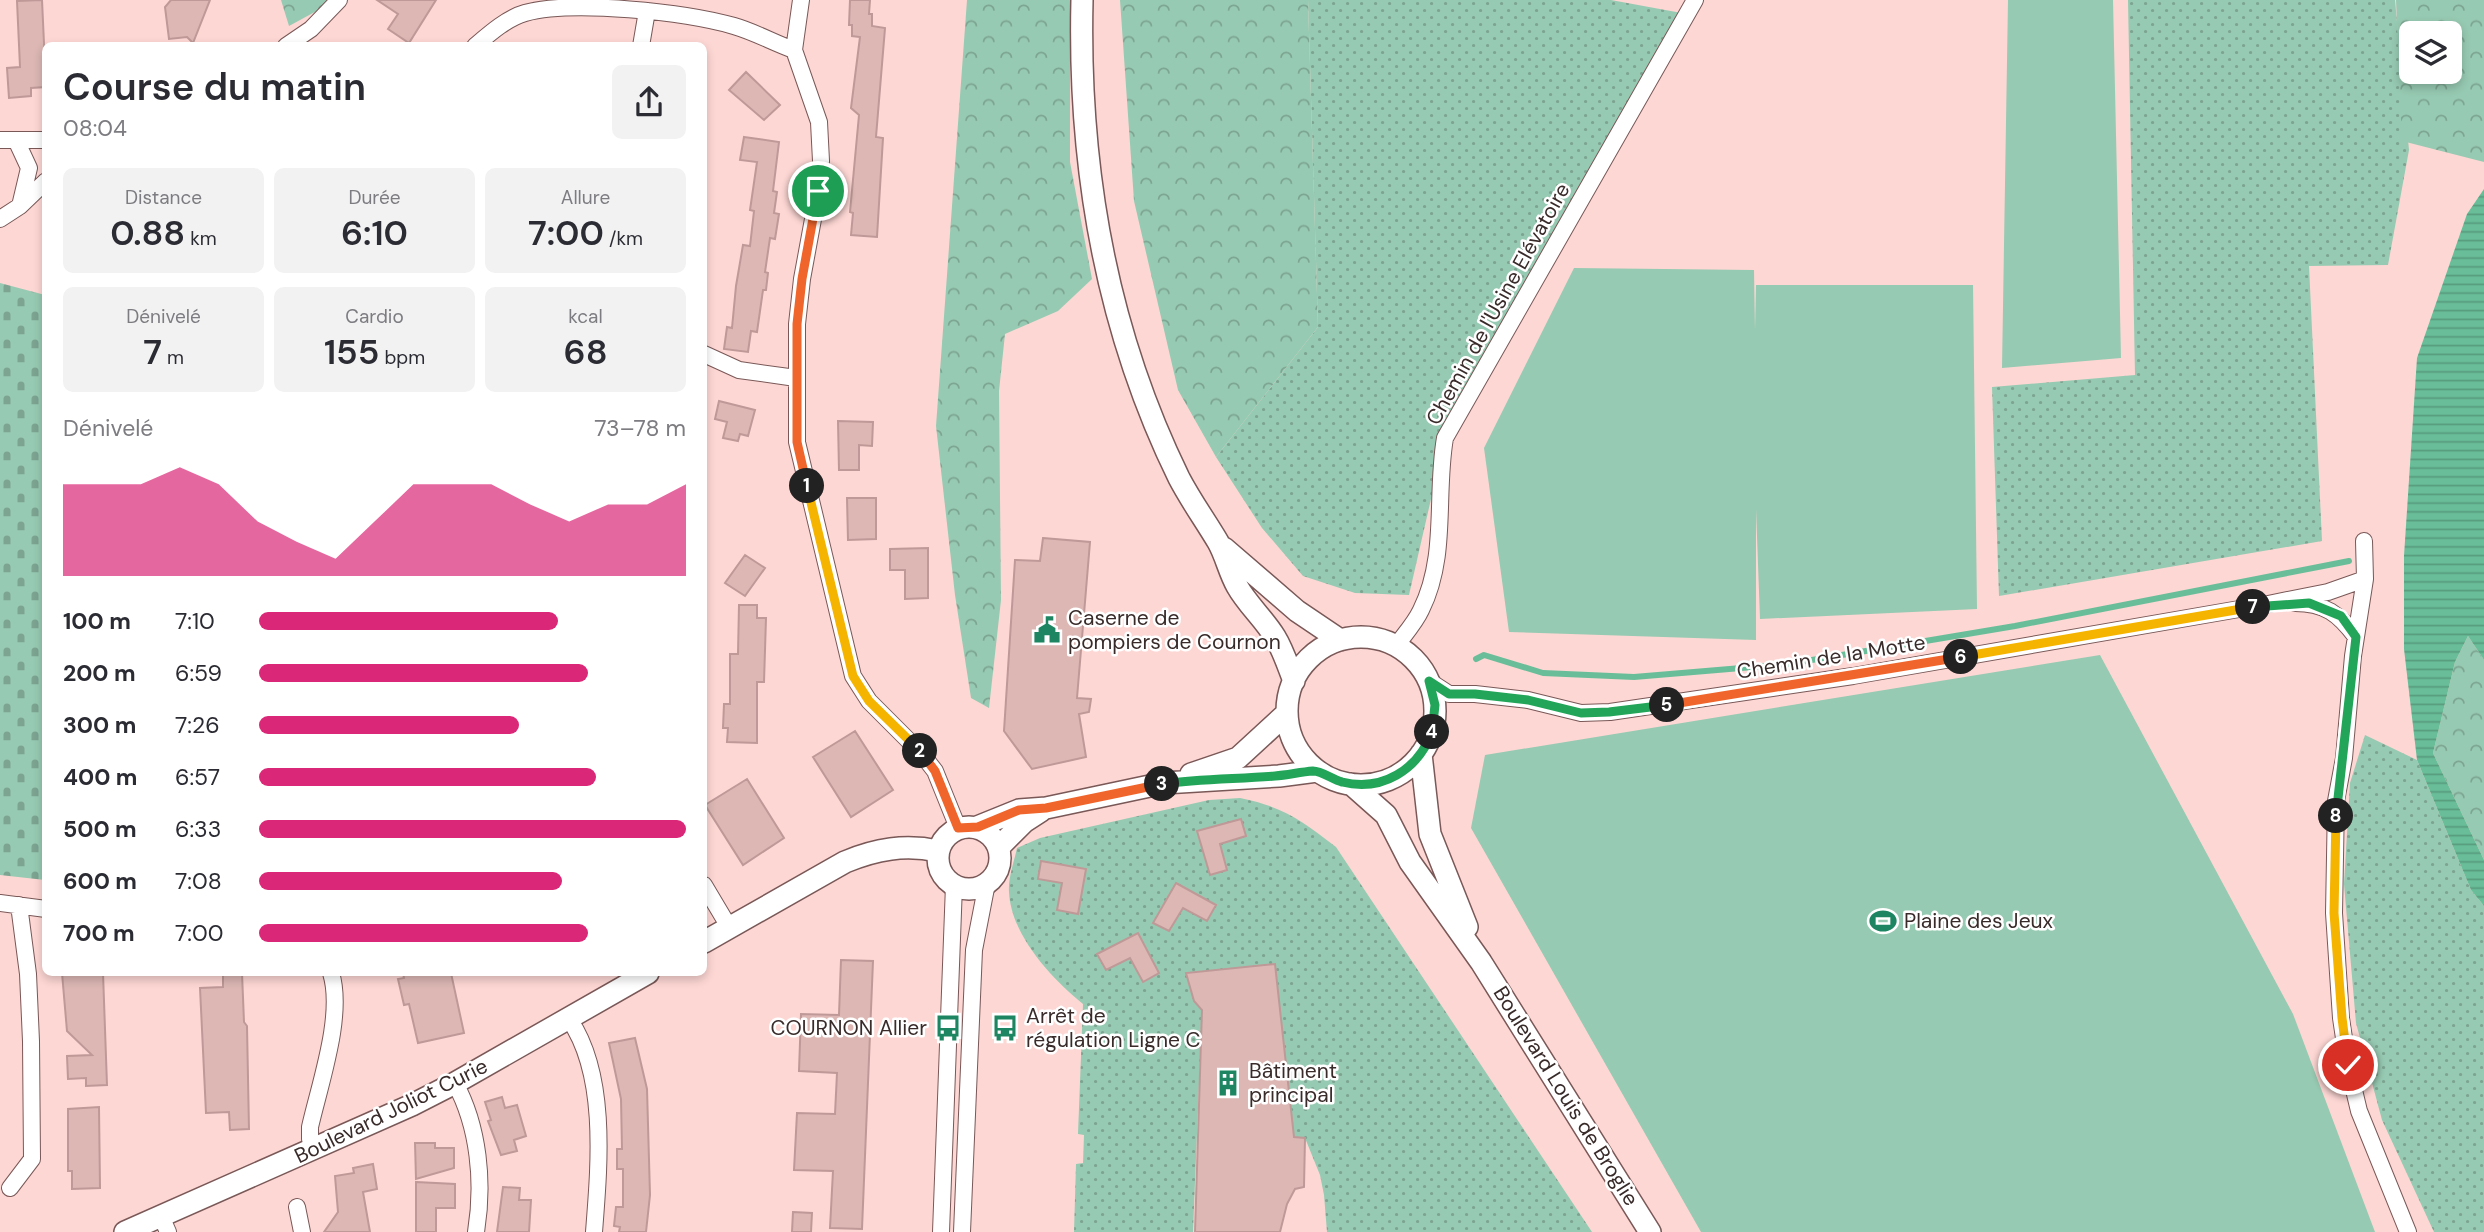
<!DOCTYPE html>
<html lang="fr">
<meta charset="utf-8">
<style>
:root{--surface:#fff;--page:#f2f2f3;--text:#2b2b33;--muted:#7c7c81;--accent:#db2777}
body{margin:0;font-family:"DM Sans",sans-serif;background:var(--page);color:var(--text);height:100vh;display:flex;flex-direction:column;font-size:26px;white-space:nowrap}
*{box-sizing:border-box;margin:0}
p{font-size:23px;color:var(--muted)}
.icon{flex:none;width:38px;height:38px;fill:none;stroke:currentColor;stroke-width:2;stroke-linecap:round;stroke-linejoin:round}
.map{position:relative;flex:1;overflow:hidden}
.sheet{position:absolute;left:42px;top:42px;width:665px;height:934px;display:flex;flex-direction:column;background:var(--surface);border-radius:10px;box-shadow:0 4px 10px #0003}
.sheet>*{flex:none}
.controls{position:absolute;left:2399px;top:21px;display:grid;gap:14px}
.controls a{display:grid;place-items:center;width:63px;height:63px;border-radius:10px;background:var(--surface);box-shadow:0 4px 10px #0003;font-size:35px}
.pin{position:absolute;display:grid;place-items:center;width:60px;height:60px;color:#fff;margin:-30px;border:4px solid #fff;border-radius:50%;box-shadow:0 2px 7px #0007}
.km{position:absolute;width:35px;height:35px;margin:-18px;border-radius:50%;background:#222;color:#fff;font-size:19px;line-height:35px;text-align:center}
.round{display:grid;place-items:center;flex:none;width:74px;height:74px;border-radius:10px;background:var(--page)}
.summary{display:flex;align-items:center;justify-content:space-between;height:119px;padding:0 21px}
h1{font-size:38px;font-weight:600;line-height:52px}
.stats{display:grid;grid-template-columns:repeat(3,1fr);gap:10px;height:119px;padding:7px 21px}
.stats div{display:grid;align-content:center;border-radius:10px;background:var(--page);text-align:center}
.stats b{font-size:35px;font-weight:600}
.stats small{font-size:19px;font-weight:400}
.stats p{font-size:19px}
.chart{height:196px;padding:14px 21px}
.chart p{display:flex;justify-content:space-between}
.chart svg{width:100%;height:126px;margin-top:7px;fill:var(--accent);opacity:.7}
ul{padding:0 21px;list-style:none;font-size:23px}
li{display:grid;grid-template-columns:112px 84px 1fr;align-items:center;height:52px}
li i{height:18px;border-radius:9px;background:var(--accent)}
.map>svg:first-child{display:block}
</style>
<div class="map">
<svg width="2484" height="1232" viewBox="0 0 2484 1232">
<defs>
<pattern id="green-dots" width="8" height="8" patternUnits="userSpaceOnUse" patternTransform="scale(1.75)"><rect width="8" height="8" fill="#97cab2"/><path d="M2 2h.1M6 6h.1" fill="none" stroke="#7ca491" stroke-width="1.8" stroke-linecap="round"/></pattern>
<pattern id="forest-crowns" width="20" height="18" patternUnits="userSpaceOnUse" patternTransform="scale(1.75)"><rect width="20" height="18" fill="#97cab2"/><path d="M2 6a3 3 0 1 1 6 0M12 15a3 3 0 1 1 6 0" fill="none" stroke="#7ca491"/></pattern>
<pattern id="cemetery-stones" width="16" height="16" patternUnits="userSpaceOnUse" patternTransform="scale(1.75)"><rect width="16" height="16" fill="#97cab2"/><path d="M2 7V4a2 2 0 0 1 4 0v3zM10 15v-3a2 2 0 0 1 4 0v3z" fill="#7ca491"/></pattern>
<pattern id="water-rules" width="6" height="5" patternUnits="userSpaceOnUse" patternTransform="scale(1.75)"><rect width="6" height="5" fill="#69be99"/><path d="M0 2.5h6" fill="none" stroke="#579b7d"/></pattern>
</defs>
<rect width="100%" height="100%" fill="#fdd7d4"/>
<path fill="url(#green-dots)" d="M1308,0H1611L1687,14L1445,438L1409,595L1355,593L1303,576L1262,528L1216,457L1318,327Z
M2128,0H2395L2409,150L2388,265L2309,266L2322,541L1999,596L1992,387L2135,375Z
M2365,735L2417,760L2471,890L2484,906V1232H2434L2382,1120L2356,1023L2344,884L2350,783Z
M1240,798C1284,807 1301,820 1336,847L1592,1232H1327L1324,1195L1320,1175L1305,1138L1294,1137L1274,964L1187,973L1194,1001L1202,1010L1193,1232H1074L1076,1164L1083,1163L1084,1135L1078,1134L1083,1004C1051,978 1011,935 1009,892C1008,878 1014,862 1017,848L1040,838L1209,800Z"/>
<path fill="url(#forest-crowns)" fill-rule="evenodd" d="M281,0H328L324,7L289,26Z
M967,0H1070V162L1092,279L1058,311L1005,334L999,391L1001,600L989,708L971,698L955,595L936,426Z
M1120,0H1308L1318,327L1216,457L1178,390L1134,201Z
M2396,0H2484V162L2402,141ZM2450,33V72H2412V33Z
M2468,636L2484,660V860L2433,753L2455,662Z"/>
<path fill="url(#cemetery-stones)" d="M0,283L45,295V880L0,875Z"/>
<path fill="#97cab2" d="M2008,0H2113L2121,358L2002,368Z
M1574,268L1754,270L1755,330L1756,285H1973L1977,609L1760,619L1756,509V640L1509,632L1484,448Z
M2100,655L2293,1014L2375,1232H1701L1471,828L1485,755Z"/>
<path fill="url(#water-rules)" d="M2484,189V660L2468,636L2455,662L2433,753L2484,860V906L2471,890L2417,760L2404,649V556L2417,358L2467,214Z"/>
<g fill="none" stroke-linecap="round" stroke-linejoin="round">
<path stroke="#69be99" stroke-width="6" d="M1476,659L1484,655L1543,673L1634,677L1788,664L2015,626L2349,561"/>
</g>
<path fill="#dcb7b4" stroke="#be9997" stroke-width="2" d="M42,0L46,87L31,88V96L9,98L7,68L20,67L17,1Z
M171,0H210L193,43L187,37L169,39L165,7Z
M377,0H436L409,43L388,29L398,14Z
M850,0H870L869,14H872V26L885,28L876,137L883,138L877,237L851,235L853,213L850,212L859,115L851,108L860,37L852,36V25H849Z
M746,72L780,105L764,120L729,90Z
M744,137L779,142L773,191L777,192L774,213L779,214L775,239L770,238L765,272L768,273L766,290H763L757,332L751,331L748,352L724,349L727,327L732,328L736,286L743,245L750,246L754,211L750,210L757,162L740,160Z
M719,401L755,410L748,436L740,434L738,441L723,438L727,422L715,419Z
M838,421L873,422L872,446L859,445V470H839Z
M847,498H876V539L848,540Z
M1043,538L1090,542L1077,698L1091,699L1089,712L1079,714L1086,757L1032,769L1004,731L1015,560L1040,561Z
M928,548V598L905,599V570H890V549Z
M745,555L765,568L745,596L725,583Z
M739,605H757V618H766L764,682H757V743L727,742L728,728H723L724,704H730V654H738Z
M855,731L893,790L851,817L813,757Z
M747,779L784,838L743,865L705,805Z
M1241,819L1246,836L1220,844L1227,870L1210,875L1197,831Z
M1041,861L1086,869L1078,914L1057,910L1062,883L1038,879Z
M1176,883L1216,905L1207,921L1183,908L1169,931L1153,923Z
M1138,933L1159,973L1143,982L1130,958L1106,970L1097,954Z
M841,960L873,961L862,1229L830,1228L833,1171L794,1170L797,1113L835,1114L837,1073L799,1071L801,1014L839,1015Z
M1275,964L1294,1137L1305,1138L1304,1187L1295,1189L1287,1204L1280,1232H1195L1202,1010L1194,1001L1186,973Z
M62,973H103L107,1085L86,1086V1078L68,1079L67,1056L92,1055L67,1031Z
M223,973H242L244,1022L247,1026L249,1129L230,1130L229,1112L206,1113L200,988L223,987Z
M403,973H451L464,1033L418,1043L409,1004L404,1005L398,979L404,978Z
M635,1038L647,1089L650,1195L646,1232H619L620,1227L614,1226L616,1207H623V1169H617V1149H622L621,1099L609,1043Z
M502,1097L505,1108L517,1105L526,1136L514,1140L517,1151L501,1155L488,1121L491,1120L485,1102Z
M99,1107L100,1188L72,1189V1171H68V1109Z
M415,1143H435V1148H454V1168L416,1179Z
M373,1164L377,1189L363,1192L370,1232H324L338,1212L335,1176L354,1173L353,1168Z
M416,1182L455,1184V1208H436V1232H416Z
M503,1187L520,1188L519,1200H531L529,1232H497Z
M793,1212L812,1213L811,1232H792Z"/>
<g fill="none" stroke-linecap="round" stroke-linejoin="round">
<g stroke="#795857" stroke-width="18">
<path id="street" d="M286,46L311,29L339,0
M475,46C489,34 507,18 525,13C573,0 685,12 734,26C755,32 774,43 794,50L819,122L821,161L818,192L802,279L797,324V442L853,676L869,701L921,753L935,771L958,828
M641,46L647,11
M794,50L801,0
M0,140H46
M16,140L29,168L20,206
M0,219L20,206L46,181
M704,354L739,370L796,378
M2364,541L2365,579L2353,656L2344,758L2336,801L2334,913L2341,1018L2348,1065L2359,1111L2408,1232
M2295,603C2325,603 2339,614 2356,637
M1396,646C1404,635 1415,623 1421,610C1448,556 1435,495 1445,438L1695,0
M1429,681L1449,694H1475L1528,700L1581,713L1610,712L1853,676L2268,604L2328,592L2365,579
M704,885L729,927
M0,903L46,909
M569,1019C608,1075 599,1167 594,1232
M455,1083C479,1127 484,1183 476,1232
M314,1149L310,1139V1127C320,1083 344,1015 331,973
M10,1188L32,1159L31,1041L28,974L19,905
M297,1207L302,1232
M161,1216L168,1232
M941,1232L954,885
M962,1232L974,950L987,883"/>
</g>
<g stroke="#795857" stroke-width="24">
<path id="secondary" d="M1082,0C1078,165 1106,329 1179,478C1191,501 1205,520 1218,542C1226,556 1229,572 1237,586C1247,604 1264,619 1275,637C1283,650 1288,666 1294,681
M1224,548L1297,611L1340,640
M1287 711a74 74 0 1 1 148 0a74 74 0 1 1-148 0Z
M1421,754L1430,834L1467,927
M1191,774L1238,758L1287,713
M1351,784L1386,815L1410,862L1481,962L1650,1232
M938 858a31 31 0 1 1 62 0a31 31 0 1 1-62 0Z
M977,827L1019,810L1046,808L1164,783L1279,776L1317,771
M999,847L1024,822L1041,811
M704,942L845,862C876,849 905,844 938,851
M125,1232L412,1105L455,1083L648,973"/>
</g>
<use href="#street" stroke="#fff" stroke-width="16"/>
<use href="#secondary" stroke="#fff" stroke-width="21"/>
</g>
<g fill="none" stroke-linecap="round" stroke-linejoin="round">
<g stroke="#fff" stroke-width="14">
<path id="split-1" d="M807,486L797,442V324L802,279L818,191"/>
</g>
<g stroke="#fff" stroke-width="14">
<path id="split-2" d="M807,486L853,676L869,701L920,751"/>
</g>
<g stroke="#fff" stroke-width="14">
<path id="split-3" d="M920,751L935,771L958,828L978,827L1019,810L1046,808L1162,784"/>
</g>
<g stroke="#fff" stroke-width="14">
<path id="split-4" d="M1162,784C1199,779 1238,779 1275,776C1288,775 1300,772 1313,771C1322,771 1333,780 1342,782C1382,792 1418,770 1432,732"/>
</g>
<g stroke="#fff" stroke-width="14">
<path id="split-5" d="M1432,732L1435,705L1429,681L1449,694H1475L1528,700L1581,713L1609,712L1667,705"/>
</g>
<g stroke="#fff" stroke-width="14">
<path id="split-6" d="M1667,705L1961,657"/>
</g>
<g stroke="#fff" stroke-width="14">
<path id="split-7" d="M1961,657L2253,607"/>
</g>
<g stroke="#fff" stroke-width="14">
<path id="split-8" d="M2253,607L2309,603L2341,616L2356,637L2336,816"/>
</g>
<g stroke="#fff" stroke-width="14">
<path id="split-9" d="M2336,816L2334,913L2342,1018L2348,1065"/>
</g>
<use href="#split-1" stroke="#f0652b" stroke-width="9"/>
<use href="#split-2" stroke="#f5b400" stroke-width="9"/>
<use href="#split-3" stroke="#f0652b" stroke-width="9"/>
<use href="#split-4" stroke="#22a559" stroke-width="9"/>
<use href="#split-5" stroke="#22a559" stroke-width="9"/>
<use href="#split-6" stroke="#f0652b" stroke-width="9"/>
<use href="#split-7" stroke="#f5b400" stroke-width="9"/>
<use href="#split-8" stroke="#22a559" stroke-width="9"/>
<use href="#split-9" stroke="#f5b400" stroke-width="9"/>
</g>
<defs>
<g id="civic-bare" transform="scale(2.1)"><path d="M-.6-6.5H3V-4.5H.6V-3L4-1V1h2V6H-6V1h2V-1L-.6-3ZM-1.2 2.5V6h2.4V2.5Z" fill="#1d8561" stroke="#fff" stroke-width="2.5" paint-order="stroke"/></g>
<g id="stadium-bare" transform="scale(2.1)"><path d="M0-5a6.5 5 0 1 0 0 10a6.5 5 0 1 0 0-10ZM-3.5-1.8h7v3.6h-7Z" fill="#1d8561" stroke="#fff" stroke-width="2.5" paint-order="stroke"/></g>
<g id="bus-bare" transform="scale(2.1)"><path d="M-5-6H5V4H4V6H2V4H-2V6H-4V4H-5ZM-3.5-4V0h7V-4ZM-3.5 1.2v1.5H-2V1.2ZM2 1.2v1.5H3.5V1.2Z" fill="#1d8561" stroke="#fff" stroke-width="2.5" paint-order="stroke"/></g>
<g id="building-bare" transform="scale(2.1)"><path d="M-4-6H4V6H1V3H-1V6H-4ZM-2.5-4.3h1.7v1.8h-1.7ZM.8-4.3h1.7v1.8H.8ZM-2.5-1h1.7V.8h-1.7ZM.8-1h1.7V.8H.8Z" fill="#1d8561" stroke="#fff" stroke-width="2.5" paint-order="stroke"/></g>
</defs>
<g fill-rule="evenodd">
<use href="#civic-bare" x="1047" y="630"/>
<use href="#stadium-bare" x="1883" y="921"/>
<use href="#bus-bare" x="948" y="1028"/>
<use href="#bus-bare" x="1005" y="1028"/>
<use href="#building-bare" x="1228" y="1083"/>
</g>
<g text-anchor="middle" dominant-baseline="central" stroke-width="5" stroke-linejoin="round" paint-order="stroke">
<g font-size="21" fill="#392b2a" stroke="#fff">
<text transform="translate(1498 304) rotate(-61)">Chemin de l'Usine Elévatoire</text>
<text transform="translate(1831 657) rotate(-9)">Chemin de la Motte</text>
<text transform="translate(1566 1096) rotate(58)">Boulevard Louis de Broglie</text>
<text transform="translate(391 1111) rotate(-26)">Boulevard Joliot Curie</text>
</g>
<g font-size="21" fill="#392b2a" stroke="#fff" text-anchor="start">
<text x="1068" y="618">Caserne de<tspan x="1068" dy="24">pompiers de Cournon</tspan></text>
<text x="1904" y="921">Plaine des Jeux</text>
<text x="1026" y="1016">Arrêt de<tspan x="1026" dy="24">régulation Ligne C</tspan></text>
<text x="927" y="1028" text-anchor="end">COURNON Allier</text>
<text x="1249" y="1071">Bâtiment<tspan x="1249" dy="24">principal</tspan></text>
</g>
</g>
</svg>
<div class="controls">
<a><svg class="icon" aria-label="layers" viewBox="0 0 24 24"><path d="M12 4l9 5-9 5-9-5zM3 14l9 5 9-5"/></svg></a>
</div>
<div class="pin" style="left:818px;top:191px;background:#1e9e55"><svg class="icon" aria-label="arrive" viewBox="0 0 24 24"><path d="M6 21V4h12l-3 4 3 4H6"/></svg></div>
<div class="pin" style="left:2348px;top:1065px;background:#d93025"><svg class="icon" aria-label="check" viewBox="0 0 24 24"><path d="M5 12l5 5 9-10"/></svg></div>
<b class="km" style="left:807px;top:486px">1</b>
<b class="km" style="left:920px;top:751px">2</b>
<b class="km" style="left:1162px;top:784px">3</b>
<b class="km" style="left:1432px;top:732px">4</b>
<b class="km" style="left:1667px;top:705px">5</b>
<b class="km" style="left:1961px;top:657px">6</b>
<b class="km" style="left:2253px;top:607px">7</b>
<b class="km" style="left:2336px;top:816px">8</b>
<section class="sheet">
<div class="summary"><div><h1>Course du matin</h1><p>08:04</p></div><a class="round"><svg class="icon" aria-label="share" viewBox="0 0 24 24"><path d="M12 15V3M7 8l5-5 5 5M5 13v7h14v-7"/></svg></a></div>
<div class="stats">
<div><p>Distance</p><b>0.88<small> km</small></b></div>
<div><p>Durée</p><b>6:10</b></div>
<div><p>Allure</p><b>7:00<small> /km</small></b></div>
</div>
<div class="stats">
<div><p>Dénivelé</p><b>7<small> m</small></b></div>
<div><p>Cardio</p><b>155<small> bpm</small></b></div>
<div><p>kcal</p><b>68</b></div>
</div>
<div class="chart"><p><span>Dénivelé</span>73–78 m</p>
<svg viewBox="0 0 160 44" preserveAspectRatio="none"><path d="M0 44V12L10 12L20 12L30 6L40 12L50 25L60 32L70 38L80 25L90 12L100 12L110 12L120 19L130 25L140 19L150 19L160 12V44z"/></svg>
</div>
<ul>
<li><b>100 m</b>7:10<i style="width:70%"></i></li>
<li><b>200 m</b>6:59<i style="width:77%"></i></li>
<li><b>300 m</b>7:26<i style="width:61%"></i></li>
<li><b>400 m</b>6:57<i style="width:79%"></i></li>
<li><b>500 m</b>6:33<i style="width:100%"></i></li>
<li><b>600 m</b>7:08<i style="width:71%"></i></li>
<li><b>700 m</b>7:00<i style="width:77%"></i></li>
</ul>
</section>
</div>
